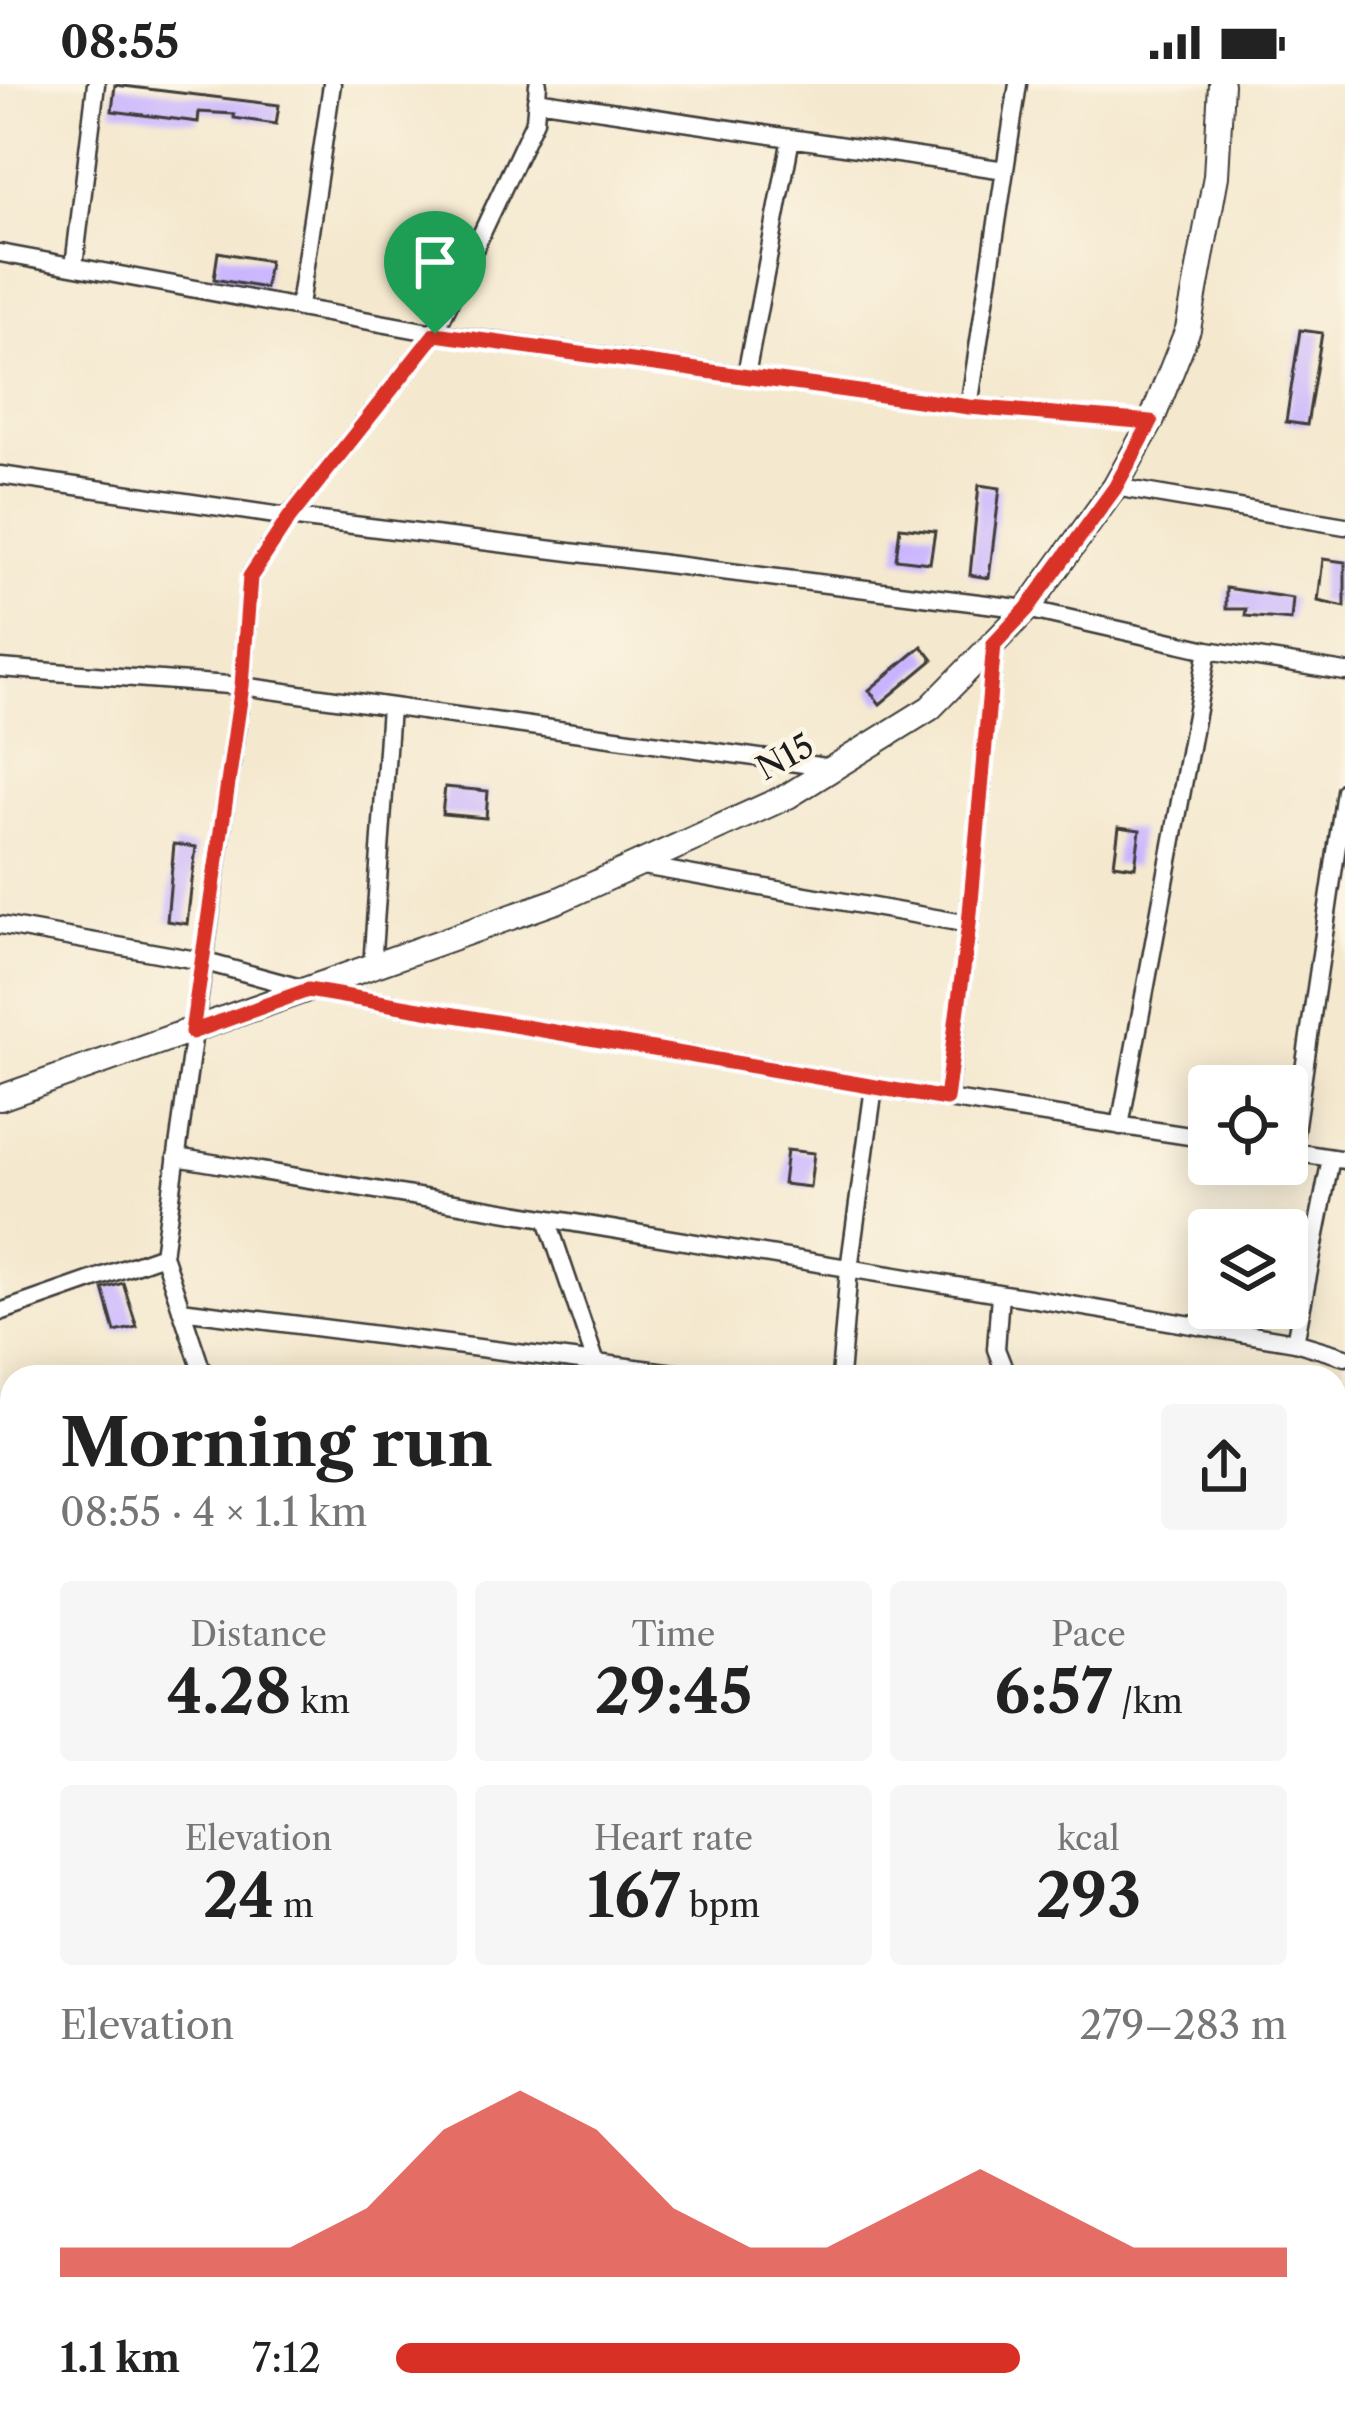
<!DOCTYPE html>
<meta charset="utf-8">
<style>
:root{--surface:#fff;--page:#f6f6f6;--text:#222;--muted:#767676;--accent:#d93025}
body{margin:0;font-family:"Libre Caslon Text",serif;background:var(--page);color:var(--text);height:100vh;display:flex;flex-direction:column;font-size:45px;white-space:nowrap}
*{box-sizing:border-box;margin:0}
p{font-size:39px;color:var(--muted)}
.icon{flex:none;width:66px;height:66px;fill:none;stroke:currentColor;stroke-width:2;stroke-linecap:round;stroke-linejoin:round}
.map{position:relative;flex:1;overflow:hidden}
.details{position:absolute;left:0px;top:1281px;width:1347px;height:1065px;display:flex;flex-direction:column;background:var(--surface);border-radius:36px 36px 0 0;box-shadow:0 6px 30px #0003}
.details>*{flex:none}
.tools{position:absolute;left:1188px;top:981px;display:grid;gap:24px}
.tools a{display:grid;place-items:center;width:120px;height:120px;border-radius:12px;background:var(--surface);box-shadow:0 6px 30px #0003;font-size:60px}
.pin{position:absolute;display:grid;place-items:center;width:102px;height:102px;color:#fff;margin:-123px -51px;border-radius:50% 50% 50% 0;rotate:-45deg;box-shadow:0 0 12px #0007}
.pin .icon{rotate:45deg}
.round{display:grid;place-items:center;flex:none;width:126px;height:126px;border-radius:12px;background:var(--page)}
.overview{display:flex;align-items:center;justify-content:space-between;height:204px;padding:0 60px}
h1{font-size:66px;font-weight:700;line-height:90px}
.metrics{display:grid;grid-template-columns:repeat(3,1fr);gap:18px;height:204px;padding:12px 60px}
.metrics div{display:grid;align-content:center;border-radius:12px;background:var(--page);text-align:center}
.metrics b{font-size:60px;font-weight:700}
.metrics small{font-size:33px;font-weight:400}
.metrics p{font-size:33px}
.chart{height:336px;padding:24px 60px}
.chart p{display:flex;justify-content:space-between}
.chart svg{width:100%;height:216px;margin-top:12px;fill:var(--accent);opacity:.7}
ul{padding:0 60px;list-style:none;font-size:39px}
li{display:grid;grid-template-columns:192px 144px 1fr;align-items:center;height:90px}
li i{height:30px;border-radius:15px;background:var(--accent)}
.status{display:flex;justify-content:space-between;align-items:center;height:84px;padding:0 60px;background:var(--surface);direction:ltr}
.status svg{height:33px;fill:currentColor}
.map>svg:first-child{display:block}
</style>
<div class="status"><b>08:55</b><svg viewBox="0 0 49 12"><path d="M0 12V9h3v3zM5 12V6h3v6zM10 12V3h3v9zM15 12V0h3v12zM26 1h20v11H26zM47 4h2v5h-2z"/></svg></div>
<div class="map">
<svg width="1345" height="2344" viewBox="0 0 1345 2344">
<rect width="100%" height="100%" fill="#fcf5e5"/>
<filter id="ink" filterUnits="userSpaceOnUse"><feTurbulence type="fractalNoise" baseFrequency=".00833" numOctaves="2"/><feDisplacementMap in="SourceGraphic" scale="24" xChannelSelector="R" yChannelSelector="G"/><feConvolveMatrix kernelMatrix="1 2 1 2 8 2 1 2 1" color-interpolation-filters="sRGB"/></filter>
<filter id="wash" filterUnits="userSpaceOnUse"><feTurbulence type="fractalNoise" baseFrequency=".004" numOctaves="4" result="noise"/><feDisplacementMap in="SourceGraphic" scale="48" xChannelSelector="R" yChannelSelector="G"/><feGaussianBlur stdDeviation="2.7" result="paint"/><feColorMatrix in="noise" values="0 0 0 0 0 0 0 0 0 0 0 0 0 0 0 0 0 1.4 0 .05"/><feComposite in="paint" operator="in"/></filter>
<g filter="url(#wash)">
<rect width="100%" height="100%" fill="#f4e8ce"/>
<g id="blocks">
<path fill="#c8b3ff" d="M115,1L279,21L276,40L234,34V30L199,28L198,38L112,27Z
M218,168L269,177L265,204L214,195Z
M1300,246L1322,249L1307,341L1286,338Z
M979,401L1000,404L989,494L970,491Z
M900,443L935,447L930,479L896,475Z
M1323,475L1345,478V523L1318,517Z
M1226,504L1293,514L1291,536L1245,532L1246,525H1226Z
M922,562L933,576L880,620L869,606Z
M445,703L488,707L486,734L442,730Z
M1119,743L1140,746L1135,783L1114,780Z
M174,760L196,763L187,840L167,837Z
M787,1066L814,1069L810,1103L783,1100Z
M123,1199L137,1243L115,1248L103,1205Z"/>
</g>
</g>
<g filter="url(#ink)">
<use href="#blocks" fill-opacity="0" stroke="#3c3b37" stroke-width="3"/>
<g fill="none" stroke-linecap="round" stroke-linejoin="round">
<g stroke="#3c3b37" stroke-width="21">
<path id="minor" d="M536,16L1005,86
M0,169L435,249L969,323L1151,338
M74,182L96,0
M299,222L332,0
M746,291L791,54
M969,323L1018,0
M0,391L289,433L1027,525L1208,566L1345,588
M1115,403L1345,442
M0,584L242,602L833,684
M637,781L969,840
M0,841L202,877L308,906L947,1015L1209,1055
M372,883L390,623
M947,1015L969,840L994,560
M1120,1042L1208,566
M1287,1067L1345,1076
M1292,1068L1345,707
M176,1073L1295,1258L1331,1074
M547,1135L596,1279V1293
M1000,1210L996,1265L1007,1293
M181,1226L706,1293
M0,1228L163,1171
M1295,1258L1345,1273
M204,1293L163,1171L242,602L250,492L289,433L435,249L535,36L538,0
M840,1293L849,1185L874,1003
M0,1510L12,1505
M0,1655L12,1651
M0,1831L12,1827
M0,1999L12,2033
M1335,2008L1345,2027
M1335,2160H1345
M469,2334L471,2344
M89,2344L90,2334
M145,2344L150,2334"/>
</g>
<g stroke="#3c3b37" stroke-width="28">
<path id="primary" d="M0,1014L559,816L788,712L930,624L1027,525L1115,403L1151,338L1188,245L1216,92L1221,0"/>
</g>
<use href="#minor" stroke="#fff" stroke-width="16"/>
<use href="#primary" stroke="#fff" stroke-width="24"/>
</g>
</g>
<g fill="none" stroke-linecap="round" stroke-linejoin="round" filter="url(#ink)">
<g stroke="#fff" stroke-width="24">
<path id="route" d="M435,250L969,323L1151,338L1115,404L1027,525L994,560L969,840L946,1015L308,906L192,948L242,602L250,493L289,434Z"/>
</g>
<use href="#route" stroke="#d93025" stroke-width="15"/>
</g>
<g text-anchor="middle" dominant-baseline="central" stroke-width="9" stroke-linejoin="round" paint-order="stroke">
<g font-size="33" fill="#1c1c1c" stroke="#fcf5e5">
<text transform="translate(785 673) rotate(-29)">N15</text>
</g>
</g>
</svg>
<div class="tools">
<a><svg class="icon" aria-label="locate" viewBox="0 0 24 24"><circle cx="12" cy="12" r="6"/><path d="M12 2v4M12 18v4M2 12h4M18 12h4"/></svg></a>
<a><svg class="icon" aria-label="layers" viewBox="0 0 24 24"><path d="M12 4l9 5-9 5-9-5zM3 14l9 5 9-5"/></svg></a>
</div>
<div class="pin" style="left:435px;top:250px;background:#1e9e55"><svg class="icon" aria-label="arrive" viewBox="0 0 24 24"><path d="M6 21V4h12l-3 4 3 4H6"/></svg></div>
<section class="details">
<div class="overview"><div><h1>Morning run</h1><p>08:55 · 4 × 1.1 km</p></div><a class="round"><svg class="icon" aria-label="share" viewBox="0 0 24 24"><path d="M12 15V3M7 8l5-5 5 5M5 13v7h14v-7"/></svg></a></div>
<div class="metrics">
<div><p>Distance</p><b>4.28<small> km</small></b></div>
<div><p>Time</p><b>29:45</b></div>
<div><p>Pace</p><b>6:57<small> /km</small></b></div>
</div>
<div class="metrics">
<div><p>Elevation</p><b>24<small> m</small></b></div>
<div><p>Heart rate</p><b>167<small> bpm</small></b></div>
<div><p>kcal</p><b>293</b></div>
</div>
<div class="chart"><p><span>Elevation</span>279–283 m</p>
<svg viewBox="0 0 160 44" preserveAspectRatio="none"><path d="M0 44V38L10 38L20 38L30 38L40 30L50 14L60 6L70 14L80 30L90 38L100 38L110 30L120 22L130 30L140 38L150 38L160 38V44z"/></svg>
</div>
<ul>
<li><b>1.1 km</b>7:12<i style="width:70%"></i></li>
</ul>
</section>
</div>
